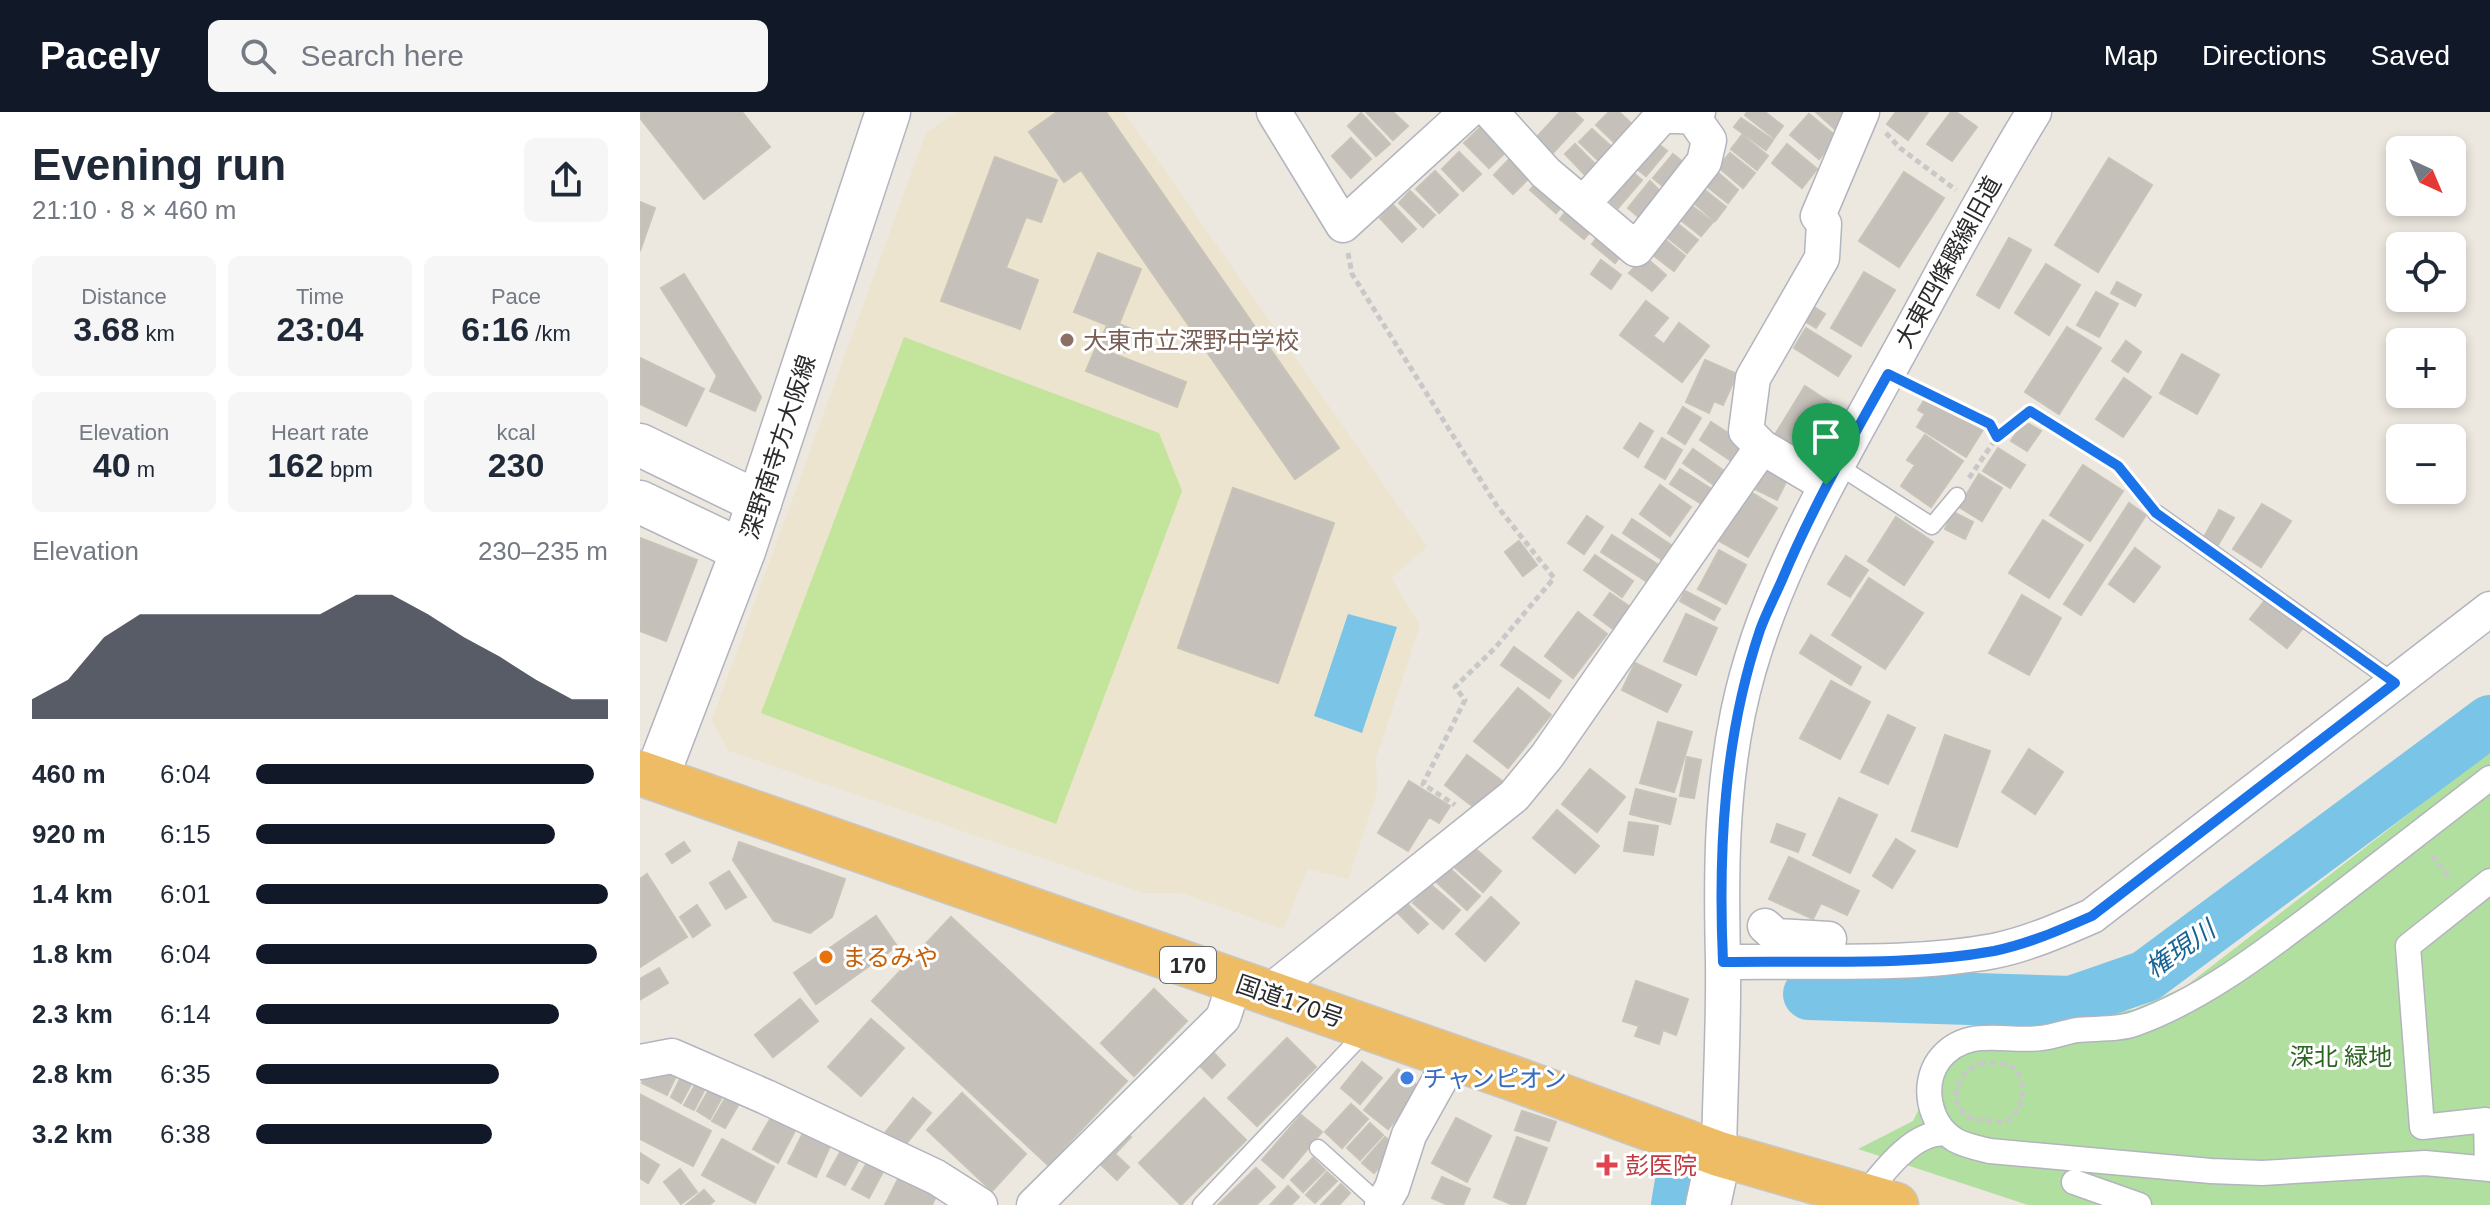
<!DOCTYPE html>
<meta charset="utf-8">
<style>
:root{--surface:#fff;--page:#f6f6f7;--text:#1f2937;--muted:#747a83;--accent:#111827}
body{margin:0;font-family:Helvetica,"Noto Sans JP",sans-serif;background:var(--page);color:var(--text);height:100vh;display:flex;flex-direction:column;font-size:30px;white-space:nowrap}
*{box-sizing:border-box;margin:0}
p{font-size:26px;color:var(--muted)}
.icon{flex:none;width:44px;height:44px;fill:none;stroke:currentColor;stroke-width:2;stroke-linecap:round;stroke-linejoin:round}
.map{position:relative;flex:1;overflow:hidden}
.side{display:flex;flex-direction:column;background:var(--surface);width:640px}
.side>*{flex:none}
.needle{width:52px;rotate:136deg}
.buttons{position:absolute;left:1746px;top:24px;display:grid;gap:16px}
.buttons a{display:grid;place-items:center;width:80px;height:80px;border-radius:12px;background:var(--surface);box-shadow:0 4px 12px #0003;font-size:40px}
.pin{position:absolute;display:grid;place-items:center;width:68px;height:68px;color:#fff;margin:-82px -34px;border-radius:50% 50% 50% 0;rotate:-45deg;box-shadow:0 0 8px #0007}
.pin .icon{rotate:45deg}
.round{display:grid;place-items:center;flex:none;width:84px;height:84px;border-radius:12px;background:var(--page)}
.head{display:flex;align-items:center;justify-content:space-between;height:136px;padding:0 32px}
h1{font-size:44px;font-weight:700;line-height:60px}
.metrics{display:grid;grid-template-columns:repeat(3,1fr);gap:12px;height:136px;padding:8px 32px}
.metrics div{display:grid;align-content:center;border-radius:12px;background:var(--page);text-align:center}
.metrics b{font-size:34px;font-weight:700}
.metrics small{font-size:22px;font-weight:400}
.metrics p{font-size:22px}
.chart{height:224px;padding:16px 32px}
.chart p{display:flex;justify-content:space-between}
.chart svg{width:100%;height:144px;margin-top:8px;fill:var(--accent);opacity:.7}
ul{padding:0 32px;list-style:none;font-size:26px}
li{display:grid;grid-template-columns:128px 96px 1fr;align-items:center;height:60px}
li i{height:20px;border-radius:10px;background:var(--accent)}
header{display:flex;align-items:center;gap:48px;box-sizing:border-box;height:112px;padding:0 40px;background:var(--accent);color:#fff}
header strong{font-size:38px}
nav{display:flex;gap:44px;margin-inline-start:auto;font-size:28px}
.search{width:560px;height:72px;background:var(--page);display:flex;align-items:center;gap:20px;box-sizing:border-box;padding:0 28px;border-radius:12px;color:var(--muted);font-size:30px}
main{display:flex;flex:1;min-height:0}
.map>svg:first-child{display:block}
</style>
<header>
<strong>Pacely</strong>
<div class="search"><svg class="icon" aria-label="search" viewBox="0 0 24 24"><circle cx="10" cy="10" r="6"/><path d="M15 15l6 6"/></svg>Search here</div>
<nav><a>Map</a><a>Directions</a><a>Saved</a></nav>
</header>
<main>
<section class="side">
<div class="head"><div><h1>Evening run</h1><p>21:10 · 8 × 460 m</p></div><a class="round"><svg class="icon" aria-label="share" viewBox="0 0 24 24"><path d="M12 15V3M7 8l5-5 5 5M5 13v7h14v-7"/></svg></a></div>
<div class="metrics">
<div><p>Distance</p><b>3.68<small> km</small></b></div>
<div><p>Time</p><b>23:04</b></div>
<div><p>Pace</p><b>6:16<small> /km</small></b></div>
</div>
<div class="metrics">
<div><p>Elevation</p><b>40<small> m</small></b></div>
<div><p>Heart rate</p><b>162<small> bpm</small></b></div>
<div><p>kcal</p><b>230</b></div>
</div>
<div class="chart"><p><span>Elevation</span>230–235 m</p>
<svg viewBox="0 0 160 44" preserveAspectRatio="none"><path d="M0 44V38L10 32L20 19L30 12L40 12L50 12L60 12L70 12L80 12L90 6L100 6L110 12L120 19L130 25L140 32L150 38L160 38V44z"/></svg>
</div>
<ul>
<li><b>460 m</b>6:04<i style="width:96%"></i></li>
<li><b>920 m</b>6:15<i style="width:85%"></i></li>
<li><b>1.4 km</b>6:01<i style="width:100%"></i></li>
<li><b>1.8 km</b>6:04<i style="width:97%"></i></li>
<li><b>2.3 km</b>6:14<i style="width:86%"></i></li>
<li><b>2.8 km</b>6:35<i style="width:69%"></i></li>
<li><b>3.2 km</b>6:38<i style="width:67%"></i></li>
</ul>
</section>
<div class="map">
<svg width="1850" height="1093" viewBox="0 0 1850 1093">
<rect width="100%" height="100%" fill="#ece7df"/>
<path fill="#ece4cf" d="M316,0H484L787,435L751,466L780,513L736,646L737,680L708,767L667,757L643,817L542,781H504L89,639L72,608L286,21Z"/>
<path fill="#b1df9f" d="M1850,639V1093H1388L1218,1037L1273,1009L1279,997L1284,952L1308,927L1338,912H1413L1495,897L1546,874Z"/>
<path fill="#c2e59b" d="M264,225L519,321L542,379L416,712L121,601Z"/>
<path fill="#79c4e7" d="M708,502L757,515L722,621L674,604Z"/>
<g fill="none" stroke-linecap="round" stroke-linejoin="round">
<path stroke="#79c4e7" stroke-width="52" d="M1169,882L1431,890L1506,864L1850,609
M1037,1093L1041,1069"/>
</g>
<path fill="#c5c1ba" stroke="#c7c3b8" stroke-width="2" d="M0,0H102L130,35L64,87L0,6Z
M417,0H466L699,336L655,367L441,58L424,70L389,20Z
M726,0H753L768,14L753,28Z
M920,0H934L943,8L912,42L895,27Z
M969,0H979L994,14L976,32L956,13Z
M1107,0H1125L1143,14L1134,26L1105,3Z
M1176,0H1212L1196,18Z
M1256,0H1288L1268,28L1247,12Z
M1311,0H1316L1337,15L1312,49L1287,32Z
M721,1L750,32L736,44L708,14Z
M1169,2L1197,25L1179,47L1150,23Z
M1101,6L1133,28L1126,38L1094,15Z
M845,11L870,36L849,56L824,31Z
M952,17L974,37L961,51L939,30Z
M1102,23L1128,44L1117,58L1091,37Z
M711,26L731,47L711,66L692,44Z
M1012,27L1027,39L1006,64L992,53Z
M935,32L957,54L947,65L925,42Z
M1147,32L1177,57L1162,76L1132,51Z
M819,40L841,62L823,79L802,57Z
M1090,41L1115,61L1103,76L1078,55Z
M874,42L894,61L873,82L854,63Z
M1033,42L1044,51L1024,75L1013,66Z
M355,45L417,68L401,110L386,105L366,156L398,168L380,217L301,189Z
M1469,46L1512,73L1458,160L1415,133Z
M990,58L1002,68L978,96L966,86Z
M1075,58L1098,78L1088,91L1064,72Z
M795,59L818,83L799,101L776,77Z
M1264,60L1304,86L1259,155L1219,129Z
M901,67L926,90L916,101L890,78Z
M1010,69L1021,80L1000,106L988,96Z
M1061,75L1086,95L1075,109L1050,88Z
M770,79L795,103L783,115L759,91Z
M0,90L15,96L0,139Z
M1048,91L1073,110L1061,124L1037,105Z
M753,93L776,117L762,130L740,106Z
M930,94L955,114L944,127L920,107Z
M1033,108L1058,128L1047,141L1022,121Z
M962,119L985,138L975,151L952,132Z
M1022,125L1045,144L1034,159L1009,140Z
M1369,126L1391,138L1359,196L1337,183Z
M458,141L501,157L479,212L494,218L485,240L460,230L467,213L434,200Z
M1004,144L1026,163L1012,179L989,161Z
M961,148L981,163L971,177L951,162Z
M1406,152L1440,173L1409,223L1375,201Z
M1224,160L1255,178L1221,234L1191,216Z
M44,162L121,285L115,299L70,279L77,264L21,176Z
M1477,170L1501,183L1495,194L1471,181Z
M1456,180L1478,192L1459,225L1437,213Z
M1006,189L1028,206L1013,224L1024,232L1039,211L1069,234L1042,270L980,223Z
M1171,193L1185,202L1176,216L1163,208Z
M1427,215L1461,236L1419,302L1385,280Z
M1166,216L1211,244L1198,264L1154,236Z
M1486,229L1501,240L1488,260L1472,249Z
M456,235L546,270L537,295L446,259Z
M1542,242L1579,263L1557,302L1520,281Z
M0,246L64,277L46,314L0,292Z
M1065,248L1097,262L1083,293L1074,289L1069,301L1046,290Z
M1484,266L1511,285L1483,325L1456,307Z
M1165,274L1191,291L1159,342L1133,326Z
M1289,281L1344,316L1326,345L1277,315L1285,302L1278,298Z
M1043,295L1061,306L1045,332L1028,321Z
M1384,309L1401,319L1387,339L1371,329Z
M1071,310L1105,332L1093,350L1060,328Z
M1000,311L1013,319L998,345L984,336Z
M1285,323L1323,349L1291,395L1261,374L1275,353L1267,348Z
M1022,326L1042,338L1025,367L1005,355Z
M1358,336L1385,353L1370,376L1343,359Z
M1053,337L1087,361L1077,375L1043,351Z
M1127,348L1151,360L1137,388L1113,376Z
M1443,353L1483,379L1450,429L1410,403Z
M1040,357L1073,378L1063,393L1030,372Z
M1339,362L1362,376L1342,409L1319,395Z
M1020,373L1051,395L1030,424L1000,402Z
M593,376L694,411L638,571L538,536Z
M1109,379L1137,396L1108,445L1079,429Z
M1489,391L1506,403L1441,503L1424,492Z
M1622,392L1651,409L1621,455L1593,437Z
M1579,398L1594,406L1578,433L1564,425Z
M1313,400L1333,410L1325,427L1305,417Z
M947,404L963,415L944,442L928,431Z
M1256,405L1293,430L1264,473L1228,449Z
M992,407L1031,433L1021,447L983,421Z
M1403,408L1443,433L1409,486L1369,461Z
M972,423L1017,452L1006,469L961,440Z
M0,426L57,448L26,529L0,519Z
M879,429L897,453L883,464L865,440Z
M1495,436L1520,455L1494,490L1469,472Z
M1079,438L1106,453L1086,492L1058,477Z
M955,443L993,469L982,485L944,458Z
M1206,444L1228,458L1210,485L1188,472Z
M1229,466L1283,501L1245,557L1192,523Z
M1045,479L1080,497L1074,508L1040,489Z
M970,481L996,499L980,522L954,503Z
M1382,483L1421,506L1389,563L1349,541Z
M1626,487L1663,516L1647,536L1610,507Z
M938,500L967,522L933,566L905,544Z
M1046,502L1077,516L1056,563L1024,549Z
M1171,523L1221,555L1211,573L1160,541Z
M874,535L921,569L909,586L861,553Z
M995,551L1041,573L1027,600L982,578Z
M1191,569L1230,590L1200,647L1160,626Z
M878,576L911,603L868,656L834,629Z
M1248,603L1275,616L1248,672L1221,660Z
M1018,610L1052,620L1034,680L1000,671Z
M1305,623L1350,639L1317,735L1272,719Z
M1389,637L1423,660L1395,702L1362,680Z
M827,643L862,669L839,699L805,673Z
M1047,645L1061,648L1054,686L1040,684Z
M950,657L985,685L957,720L922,692Z
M769,669L810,694L799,711L789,705L768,739L738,721Z
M996,677L1036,687L1030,712L990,702Z
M1199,686L1237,703L1210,761L1173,743Z
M917,698L959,734L935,761L893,726Z
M989,710L1018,714L1013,743L984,739Z
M1137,712L1165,722L1158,740L1131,730Z
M1256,727L1275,739L1252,776L1233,764Z
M44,730L50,739L32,751L26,742Z
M99,730L205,767L192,805L170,821L134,809L93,748Z
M831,733L861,759L843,780L813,754Z
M1149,745L1219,779L1207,803L1181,791L1173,807L1129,787Z
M805,752L840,784L827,798L792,766Z
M89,759L106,785L86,797L70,771Z
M7,762L47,825L0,855V767Z
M790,772L820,798L803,817L773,791Z
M760,785L788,812L778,821L751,794Z
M851,785L879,811L845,849L816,822Z
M57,793L70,813L53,825L40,805Z
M236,804L257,834L176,892L154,861Z
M311,805L487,969L408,1053L232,889Z
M19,856L28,871L1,887L0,867Z
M996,869L1048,887L1036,923L1023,918L1019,932L995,924L999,914L983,909Z
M514,877L547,909L494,964L461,931Z
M160,887L178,909L133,945L115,923Z
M231,907L264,936L221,984L188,955Z
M647,926L676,955L617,1014L588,986Z
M573,940L585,953L572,966L559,953Z
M11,950L37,962L27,983L2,971Z
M722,950L742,966L720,992L701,976Z
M45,957L56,963L41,991L31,985Z
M758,957L782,977L748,1017L724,998Z
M60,964L69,969L54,998L44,993Z
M74,969L87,976L70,1007L57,999Z
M90,978L103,985L85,1016L72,1009Z
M322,981L386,1042L352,1079L287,1018Z
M1,983L71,1019L53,1054L0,1027Z
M273,986L291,1001L262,1037L244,1022Z
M564,986L606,1028L541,1093L499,1051Z
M711,992L728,1007L702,1036L685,1020Z
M882,999L916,1010L909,1029L875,1018Z
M133,1002L157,1015L138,1051L113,1037Z
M661,1003L682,1020L643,1066L622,1048Z
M816,1006L851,1024L827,1070L792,1051Z
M730,1011L743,1023L720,1048L707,1036Z
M482,1016L491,1025L475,1042L489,1055L477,1068L454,1046Z
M165,1017L192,1030L176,1065L148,1051Z
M745,1025L757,1035L734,1061L722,1051Z
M877,1025L907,1036L885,1093H873L854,1085Z
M82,1027L134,1055L115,1091L62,1063Z
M204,1033L222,1042L205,1073L187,1064Z
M0,1041L19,1053L8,1071L0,1066Z
M673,1046L685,1058L663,1080L651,1068Z
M229,1047L245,1056L229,1086L212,1077Z
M616,1056L635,1075L616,1093H578Z
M40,1057L57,1080L41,1092L24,1070Z
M687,1060L697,1069L675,1091L666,1083Z
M261,1061L298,1080L292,1093H245Z
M802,1065L830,1077L823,1093H808L792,1086Z
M701,1072L710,1081L699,1093H681Z
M648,1074L659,1085L651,1093H630Z
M64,1078L74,1089L69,1093H46Z"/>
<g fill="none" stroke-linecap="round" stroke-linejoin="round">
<g stroke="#b2b4be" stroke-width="19">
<path id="service" d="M1197,353L1292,414L1317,384
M1516,401L1755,571
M678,1036L741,1093
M561,1093L725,920"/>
</g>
<g stroke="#b2b4be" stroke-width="27">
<path id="pedestrian" d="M1850,666C1794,709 1738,753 1682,796C1625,839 1565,886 1497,911C1479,918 1456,916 1437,918C1425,920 1413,925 1401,926C1365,931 1326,913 1299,948C1281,973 1289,1012 1315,1028C1326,1034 1338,1036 1350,1039L1571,1059L1622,1061L1785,1051L1850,1057
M1847,1055L1846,1008L1782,1015L1768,834L1850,769
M1434,1070L1499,1093
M1225,1083C1243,1060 1275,1017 1307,1022"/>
</g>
<g stroke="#b2b4be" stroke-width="37">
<path id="minor" d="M634,0L703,113L827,0
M851,0L906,61L996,137L1064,50L1069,28L1053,5L1058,0
M943,92L1023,3L1053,5
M1186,373L1122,335L1106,319L1113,266L1182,146L1184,112L1178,104L1222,0
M1125,814L1136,824L1189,827
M1083,850C1172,848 1267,855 1354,839C1388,832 1420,818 1452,804L1850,497
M628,881L874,684L907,644L1122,335
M0,950L32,944L126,985L296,1065L340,1093
M1079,1042C1080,977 1084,912 1083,848C1081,765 1081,683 1098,601C1123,479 1187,372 1246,264C1295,176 1341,86 1394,0
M394,1093L583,906L595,870
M742,1093L752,1076L769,1023L812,946"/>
</g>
<g stroke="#b2b4be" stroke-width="45">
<path id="tertiary" d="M0,333L120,391
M0,390L103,439"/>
</g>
<g stroke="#b2b4be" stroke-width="47">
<path id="secondary" d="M16,666L103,439L248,0
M1068,1093L1079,1042"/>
</g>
<g stroke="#c8c8c8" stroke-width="47">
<path id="trunk" d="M0,661L872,966L1079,1042L1256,1093"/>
</g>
<path stroke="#c8c8c8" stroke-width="5" stroke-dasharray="6 4" stroke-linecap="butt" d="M1246,21L1260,36L1316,78
M708,141L712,162L857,394L914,466L855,536L815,575L825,588L783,672L815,693
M1274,275L1350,312L1357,325
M1329,366L1357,325L1390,299L1478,354L1504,387
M1792,744L1811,767
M1340,951C1349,952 1363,950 1371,954C1385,963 1385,986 1377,999C1370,1011 1364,1010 1352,1009C1346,1008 1339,1009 1333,1007C1304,994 1316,961 1340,951Z"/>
<use href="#service" stroke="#fff" stroke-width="16"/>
<use href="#pedestrian" stroke="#fff" stroke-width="24"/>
<use href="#minor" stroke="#fff" stroke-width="34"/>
<use href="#tertiary" stroke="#fff" stroke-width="42"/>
<use href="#secondary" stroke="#fff" stroke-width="44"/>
<use href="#trunk" stroke="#edbc65" stroke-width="44"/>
</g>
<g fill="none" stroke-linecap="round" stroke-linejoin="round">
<g stroke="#fff" stroke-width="16">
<path id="route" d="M1248,262L1350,312L1357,325L1390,299L1478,354L1516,401L1755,571L1452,804C1420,818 1388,832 1354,839C1265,855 1172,848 1083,850C1078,738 1084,625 1120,518C1126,501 1135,484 1142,468C1172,396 1210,330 1248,262Z"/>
</g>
<use href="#route" stroke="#1a73e8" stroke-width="10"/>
</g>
<circle fill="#8d6e63" stroke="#fff" stroke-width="3" cx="427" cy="228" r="8"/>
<circle fill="#e8710a" stroke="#fff" stroke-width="3" cx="186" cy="845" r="8"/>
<circle fill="#3f7fe0" stroke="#fff" stroke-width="3" cx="767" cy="966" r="8"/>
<path fill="#e0444e" stroke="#fff" stroke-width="3" d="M963 1041h8v8h8v8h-8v8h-8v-8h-8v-8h8z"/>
<g text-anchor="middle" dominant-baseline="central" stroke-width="6" stroke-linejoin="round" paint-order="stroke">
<rect fill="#fff" stroke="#6b6b6b" stroke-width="2" x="520" y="835" width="56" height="36" rx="6"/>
<g font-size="22" font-weight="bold" fill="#2b2b2b">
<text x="548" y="853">170</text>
</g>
<g font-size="24" fill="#2b2b2b" stroke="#fff">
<text transform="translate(1308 150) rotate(-61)">大東四條畷線旧道</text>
<text transform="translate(138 335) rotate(-72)">深野南寺方大阪線</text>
<text transform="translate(650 889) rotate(19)">国道170号</text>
</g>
<g font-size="24" fill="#785e54" stroke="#fff" text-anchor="start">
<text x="443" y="228">大東市立深野中学校</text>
</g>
<g font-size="24" fill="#c56008" stroke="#fff" text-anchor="start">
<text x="202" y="845">まるみや</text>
</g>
<g font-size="24" fill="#2a6420" stroke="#fff">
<text x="1701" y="944">深北 緑地</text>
</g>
<g font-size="24" fill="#366cbe" stroke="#fff" text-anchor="start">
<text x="783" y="966">チャンピオン</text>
</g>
<g font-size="24" fill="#be3a42" stroke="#fff" text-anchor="start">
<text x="985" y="1053">彭医院</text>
</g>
<g font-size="26" font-style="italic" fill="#176394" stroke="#fff">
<text transform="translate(1540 837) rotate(-35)">権現川</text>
</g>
</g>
</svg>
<div class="buttons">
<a><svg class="needle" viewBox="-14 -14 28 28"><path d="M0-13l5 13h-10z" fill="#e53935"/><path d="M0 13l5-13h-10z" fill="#747a83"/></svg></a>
<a><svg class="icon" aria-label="locate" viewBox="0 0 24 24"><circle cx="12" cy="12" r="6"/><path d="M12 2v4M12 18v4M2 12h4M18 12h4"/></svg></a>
<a>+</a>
<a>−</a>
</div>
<div class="pin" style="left:1186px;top:373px;background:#1e9e55"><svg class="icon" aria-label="arrive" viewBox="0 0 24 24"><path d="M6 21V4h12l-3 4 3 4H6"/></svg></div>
</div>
</main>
